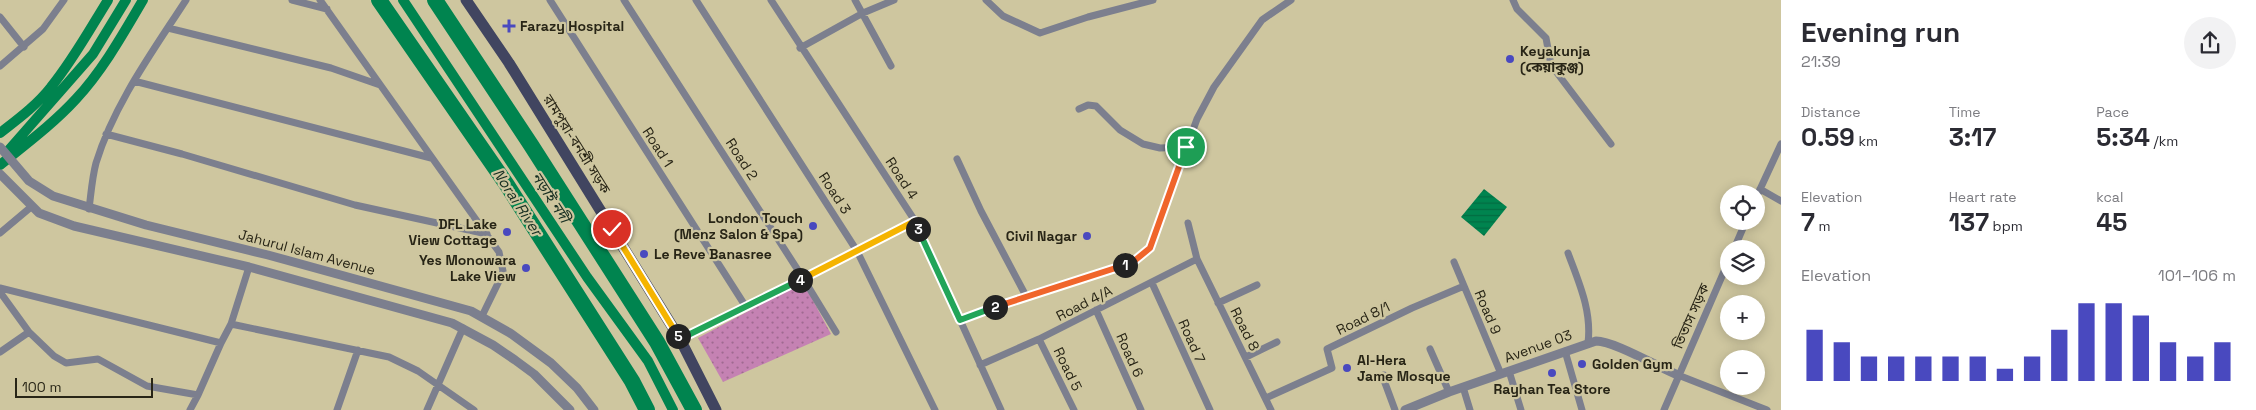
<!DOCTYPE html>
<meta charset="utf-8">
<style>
:root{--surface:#fff;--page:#f2f2f3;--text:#2b2b33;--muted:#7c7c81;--accent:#4949bf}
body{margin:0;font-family:"Space Grotesk","Noto Sans Bengali",sans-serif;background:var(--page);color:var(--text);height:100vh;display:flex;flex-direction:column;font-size:19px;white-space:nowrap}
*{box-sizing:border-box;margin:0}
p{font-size:16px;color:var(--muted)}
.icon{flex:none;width:28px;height:28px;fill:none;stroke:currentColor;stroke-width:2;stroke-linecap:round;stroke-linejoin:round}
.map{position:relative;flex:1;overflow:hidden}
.drawer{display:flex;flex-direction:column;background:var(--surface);width:475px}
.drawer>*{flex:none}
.controls{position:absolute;left:1720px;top:185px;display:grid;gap:10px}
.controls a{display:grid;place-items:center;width:45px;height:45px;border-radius:50%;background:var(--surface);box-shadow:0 2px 12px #0003;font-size:25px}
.scale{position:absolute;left:15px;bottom:12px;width:138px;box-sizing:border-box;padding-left:5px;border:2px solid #282516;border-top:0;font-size:14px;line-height:18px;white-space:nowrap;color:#282516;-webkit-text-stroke:4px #cec69f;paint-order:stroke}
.pin{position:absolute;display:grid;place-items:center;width:42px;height:42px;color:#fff;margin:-21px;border:2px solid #fff;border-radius:50%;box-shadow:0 1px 5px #0007}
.km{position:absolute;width:25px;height:25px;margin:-12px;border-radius:50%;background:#222;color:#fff;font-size:14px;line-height:25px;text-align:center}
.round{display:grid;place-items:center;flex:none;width:52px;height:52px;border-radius:26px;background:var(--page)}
.head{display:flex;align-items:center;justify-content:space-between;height:85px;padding:0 20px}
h1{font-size:28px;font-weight:600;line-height:38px}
.figures{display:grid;grid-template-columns:repeat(3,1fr);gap:8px;height:85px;padding:5px 20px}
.figures div{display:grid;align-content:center}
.figures b{font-size:25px;font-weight:600}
.figures small{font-size:14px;font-weight:400}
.figures p{font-size:14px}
.chart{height:140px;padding:10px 20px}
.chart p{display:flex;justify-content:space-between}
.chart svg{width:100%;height:90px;margin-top:5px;stroke:var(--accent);stroke-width:6}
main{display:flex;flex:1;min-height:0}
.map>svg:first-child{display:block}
</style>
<main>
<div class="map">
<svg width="1781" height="410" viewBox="0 0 1781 410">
<defs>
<pattern id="grass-dots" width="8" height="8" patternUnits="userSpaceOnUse" patternTransform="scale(1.25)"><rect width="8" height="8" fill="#c582b3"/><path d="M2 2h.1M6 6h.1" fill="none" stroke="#a06a91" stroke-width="1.8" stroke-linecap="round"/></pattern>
<pattern id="water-rules" width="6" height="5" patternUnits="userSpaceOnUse" patternTransform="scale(1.25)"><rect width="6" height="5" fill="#00844f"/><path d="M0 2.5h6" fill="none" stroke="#026c41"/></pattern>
</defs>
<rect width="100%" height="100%" fill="#cec69f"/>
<path fill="url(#grass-dots)" d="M803,282L831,334L723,382L698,338Z"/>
<path fill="url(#water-rules)" d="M1484,189L1507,207L1484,236L1461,217Z"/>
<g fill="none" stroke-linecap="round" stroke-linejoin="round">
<path stroke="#00844f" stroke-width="10" d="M403,0L587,277L648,361L673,410
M0,133C18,119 37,105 51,87C73,60 90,29 108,0
M7,152L93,54L126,0
M0,165C26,144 53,124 76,99C103,70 123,34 143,0"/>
<path stroke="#00844f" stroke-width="16" d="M379,0L507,185L632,381L647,410
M435,0L531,145L657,342L694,410"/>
<path stroke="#7c7f8e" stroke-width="7" d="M292,0L327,9
M320,0L499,252L503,271L501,277L482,316
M550,0L746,307
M624,0L803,278L836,332
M696,0L857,251L935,410
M771,0L915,221L1001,410
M855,0L891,66
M986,0L1003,16L1040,33L1088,17L1153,0
M1513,0L1517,9L1546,38L1551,65L1611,144
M0,17L24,47
M168,28L331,68L380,85
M800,48L863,13L894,0
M0,66L43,29L64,0
M134,81L431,158
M1079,109L1088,105L1096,106L1120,130L1143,144L1160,148L1186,147
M106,134L182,154L355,205L487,234
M957,159L981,211L1026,296
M1760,189L1781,201
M1756,198L1781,144
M89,209C91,194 92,178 96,163C114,104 153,51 186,0
M1188,223L1197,259L1271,410
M0,233L31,207
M1734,249L1746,221
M1568,253C1579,283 1592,311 1588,343
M1454,262L1501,374
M1152,283L1210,410
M0,288L221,343L231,324L249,267
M0,292L29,332L54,356L66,363L98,359L147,386L198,395L221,343
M1218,303L1257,285
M1096,310L1141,410
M960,320L1042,291L1133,262L1150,248L1197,119L1214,87L1262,20L1291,0
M231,324L389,357L418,371L474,410
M680,339L915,221
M1039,339L1074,410
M1430,349L1449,392
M1565,351L1582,410
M0,352L29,332
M1246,357L1277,342
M980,365L1039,339L1197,259
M1509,371L1521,410
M1384,375L1385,383L1395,410
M1678,375L1767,410
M1463,387L1470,410
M1266,398L1332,368L1327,349L1412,308L1464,286
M190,410L198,395
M337,410L358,350
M427,410L463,328
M1664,410L1729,260"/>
<path stroke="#7c7f8e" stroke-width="9" d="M0,147L29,181L53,196L146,225L268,255L471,311L510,333L551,363L577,388L594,410
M0,174L39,213L74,226L249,267L452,323L493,345L515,360L534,374L570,410
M1405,410L1449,392L1596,341C1614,341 1658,367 1678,375"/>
<path stroke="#414560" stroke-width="11" d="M466,0L509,63L680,339L716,410"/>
</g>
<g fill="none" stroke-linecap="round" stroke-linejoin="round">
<g stroke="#fff" stroke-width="10">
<path id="split-1" d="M1125,265L1133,262L1150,248L1186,147"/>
</g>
<g stroke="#fff" stroke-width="10">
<path id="split-2" d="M995,307L1125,265"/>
</g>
<g stroke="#fff" stroke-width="10">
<path id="split-3" d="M918,229L960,320L995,307"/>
</g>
<g stroke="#fff" stroke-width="10">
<path id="split-4" d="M800,280L915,221L918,229"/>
</g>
<g stroke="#fff" stroke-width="10">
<path id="split-5" d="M678,336L680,339L800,280"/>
</g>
<g stroke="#fff" stroke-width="10">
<path id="split-6" d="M612,229L678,336"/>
</g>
<use href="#split-1" stroke="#f0652b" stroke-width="6"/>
<use href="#split-2" stroke="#f0652b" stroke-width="6"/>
<use href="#split-3" stroke="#22a559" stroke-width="6"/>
<use href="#split-4" stroke="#f5b400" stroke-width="6"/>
<use href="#split-5" stroke="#22a559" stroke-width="6"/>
<use href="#split-6" stroke="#f5b400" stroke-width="6"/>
</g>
<g fill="#4949bf" stroke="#cec69f" stroke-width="2">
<path d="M506.5 18.5h5v5h5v5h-5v5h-5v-5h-5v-5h5z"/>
<circle cx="1510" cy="59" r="5"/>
<circle cx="813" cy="226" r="5"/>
<circle cx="507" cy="232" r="5"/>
<circle cx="1087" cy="236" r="5"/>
<circle cx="644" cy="254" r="5"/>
<circle cx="526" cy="268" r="5"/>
<circle cx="1582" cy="364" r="5"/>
<circle cx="1347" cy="368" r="5"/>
<circle cx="1552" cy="373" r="5"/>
</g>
<g text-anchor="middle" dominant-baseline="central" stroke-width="4.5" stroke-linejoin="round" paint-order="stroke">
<g font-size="14" font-weight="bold" fill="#282516" stroke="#cec69f" text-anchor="start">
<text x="520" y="26">Farazy Hospital</text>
<text x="1520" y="51">Keyakunja<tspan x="1520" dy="16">(কেয়াকুঞ্জ)</tspan></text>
<text x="803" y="218" text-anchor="end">London Touch<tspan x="803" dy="16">(Menz Salon &amp; Spa)</tspan></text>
<text x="497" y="224" text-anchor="end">DFL Lake<tspan x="497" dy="16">View Cottage</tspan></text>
<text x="1077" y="236" text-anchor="end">Civil Nagar</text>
<text x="654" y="254">Le Reve Banasree</text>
<text x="516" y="260" text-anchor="end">Yes Monowara<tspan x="516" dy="16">Lake View</tspan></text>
<text x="1357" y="360">Al-Hera<tspan x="1357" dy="16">Jame Mosque</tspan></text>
<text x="1592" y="364">Golden Gym</text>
<text x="1552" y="389" text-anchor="middle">Rayhan Tea Store</text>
</g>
<g font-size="14" fill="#282516" stroke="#cec69f">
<text transform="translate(577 144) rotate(58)">রামপুরা-বনশ্রী সড়ক</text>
<text transform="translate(658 147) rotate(57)">Road 1</text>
<text transform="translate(742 159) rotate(57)">Road 2</text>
<text transform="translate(902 178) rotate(57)">Road 4</text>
<text transform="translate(835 193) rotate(57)">Road 3</text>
<text transform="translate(307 252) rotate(15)">Jahurul Islam Avenue</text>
<text transform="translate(1084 303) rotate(-27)">Road 4/A</text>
<text transform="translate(1488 312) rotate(67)">Road 9</text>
<text transform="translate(1691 316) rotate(-66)">তিতাস সড়ক</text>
<text transform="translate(1363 318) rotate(-26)">Road 8/1</text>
<text transform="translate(1245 329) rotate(63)">Road 8</text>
<text transform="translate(1192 341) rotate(66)">Road 7</text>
<text transform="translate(1538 346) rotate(-20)">Avenue 03</text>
<text transform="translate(1130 355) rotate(66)">Road 6</text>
<text transform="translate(1068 369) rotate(64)">Road 5</text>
</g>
<g font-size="15" font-style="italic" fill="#182f22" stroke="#cec69f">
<text transform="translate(551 197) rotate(57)">নড়াই নদী</text>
<text transform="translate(518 202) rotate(57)">Norai River</text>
</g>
</g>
</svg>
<div class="controls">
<a><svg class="icon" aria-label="locate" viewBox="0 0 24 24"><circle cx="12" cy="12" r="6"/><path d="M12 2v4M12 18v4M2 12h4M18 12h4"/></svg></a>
<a><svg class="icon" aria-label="layers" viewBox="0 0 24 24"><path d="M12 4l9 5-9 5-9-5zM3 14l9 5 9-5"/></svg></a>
<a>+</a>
<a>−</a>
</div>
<div class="scale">100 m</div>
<div class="pin" style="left:1186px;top:147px;background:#1e9e55"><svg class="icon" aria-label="arrive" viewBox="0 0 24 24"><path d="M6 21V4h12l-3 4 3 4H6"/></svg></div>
<div class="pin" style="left:612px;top:229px;background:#d93025"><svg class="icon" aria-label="check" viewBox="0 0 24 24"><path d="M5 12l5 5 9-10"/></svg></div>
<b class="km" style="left:1125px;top:265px">1</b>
<b class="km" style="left:995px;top:307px">2</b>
<b class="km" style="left:918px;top:229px">3</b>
<b class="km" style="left:800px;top:280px">4</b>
<b class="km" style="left:678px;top:336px">5</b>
</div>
<section class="drawer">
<div class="head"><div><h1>Evening run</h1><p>21:39</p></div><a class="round"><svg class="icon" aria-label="share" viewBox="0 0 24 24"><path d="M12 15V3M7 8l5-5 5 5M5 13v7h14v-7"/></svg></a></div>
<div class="figures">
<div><p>Distance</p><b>0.59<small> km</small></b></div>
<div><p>Time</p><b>3:17</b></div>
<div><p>Pace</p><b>5:34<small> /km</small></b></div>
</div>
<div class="figures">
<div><p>Elevation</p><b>7<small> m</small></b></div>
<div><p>Heart rate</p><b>137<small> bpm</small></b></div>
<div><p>kcal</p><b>45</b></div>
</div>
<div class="chart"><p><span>Elevation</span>101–106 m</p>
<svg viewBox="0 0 160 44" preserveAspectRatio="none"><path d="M5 44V19M15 44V25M25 44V32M35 44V32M45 44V32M55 44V32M65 44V32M75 44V38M85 44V32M95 44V19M105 44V6M115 44V6M125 44V12M135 44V25M145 44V32M155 44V25"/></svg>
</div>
</section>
</main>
